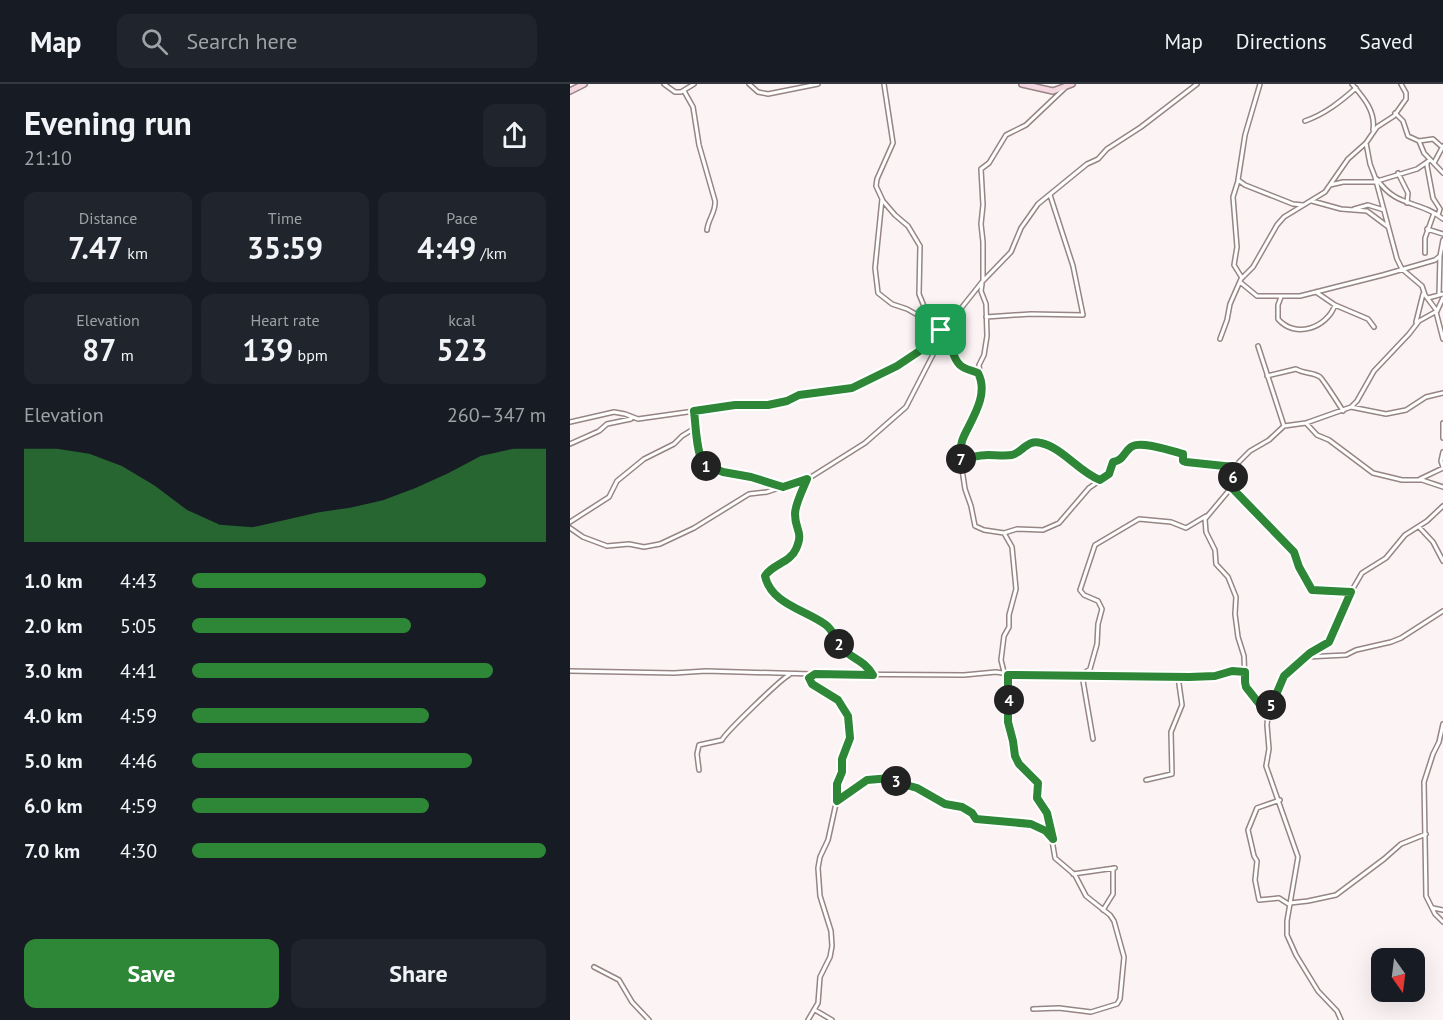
<!DOCTYPE html>
<meta charset="utf-8">
<style>
:root{--surface:#171b24;--page:#20242c;--text:#f1f3f6;--muted:#9ea1a6;--line:#363941;--accent:#2e8736}
body{margin:0;font-family:"PT Sans",sans-serif;background:var(--page);color:var(--text);height:100vh;display:flex;flex-direction:column;font-size:22px;white-space:nowrap}
*{box-sizing:border-box;margin:0}
p{font-size:20px;color:var(--muted)}
.icon{flex:none;width:33px;height:33px;fill:none;stroke:currentColor;stroke-width:2;stroke-linecap:round;stroke-linejoin:round}
.map{position:relative;flex:1;overflow:hidden}
.drawer{display:flex;flex-direction:column;background:var(--surface);width:570px}
.drawer>*{flex:none}
.needle{width:39px;rotate:166deg}
.buttons{position:absolute;left:801px;top:864px;display:grid;gap:12px}
.buttons a{display:grid;place-items:center;width:54px;height:54px;border-radius:12px;background:var(--surface);box-shadow:0 6px 24px #0002;font-size:30px}
.pin{position:absolute;display:grid;place-items:center;width:51px;height:51px;color:#fff;margin:-26px;border-radius:12px;box-shadow:0 3px 9px #0006}
.km{position:absolute;width:30px;height:30px;margin:-15px;border-radius:50%;background:#222;color:#fff;font-size:16px;line-height:30px;text-align:center}
.round{display:grid;place-items:center;flex:none;width:63px;height:63px;border-radius:12px;background:var(--page)}
.head{display:flex;align-items:center;justify-content:space-between;height:102px;padding:0 24px}
h1{font-size:33px;font-weight:600;line-height:45px}
.figures{display:grid;grid-template-columns:repeat(3,1fr);gap:9px;height:102px;padding:6px 24px}
.figures div{display:grid;align-content:center;border-radius:12px;background:var(--page);text-align:center}
.figures b{font-size:30px;font-weight:600}
.figures small{font-size:16px;font-weight:400}
.figures p{font-size:16px}
.chart{height:168px;padding:12px 24px}
.chart p{display:flex;justify-content:space-between}
.chart svg{width:100%;height:108px;margin-top:6px;fill:var(--accent);opacity:.7}
.button{display:flex;gap:12px;margin-top:auto;padding:12px 24px}
.button a{flex:1;height:69px;border-radius:12px;background:var(--accent);color:#fff;font-size:24px;font-weight:600;line-height:69px;text-align:center}
.button a+a{background:var(--page);color:var(--text)}
ul{padding:0 24px;list-style:none;font-size:20px}
li{display:grid;grid-template-columns:96px 72px 1fr;align-items:center;height:45px}
li i{height:15px;border-radius:8px;background:var(--accent)}
header{display:flex;align-items:center;gap:36px;box-sizing:border-box;height:84px;padding:0 30px;background:var(--surface);border-bottom:2px solid var(--line)}
header strong{font-size:28px}
nav{display:flex;gap:33px;margin-inline-start:auto;font-size:21px}
.search{width:420px;height:54px;background:var(--page);display:flex;align-items:center;gap:15px;box-sizing:border-box;padding:0 21px;border-radius:12px;color:var(--muted);font-size:22px}
main{display:flex;flex:1;min-height:0}
.map>svg:first-child{display:block}
</style>
<header>
<strong>Map</strong>
<div class="search"><svg class="icon" aria-label="search" viewBox="0 0 24 24"><circle cx="10" cy="10" r="6"/><path d="M15 15l6 6"/></svg>Search here</div>
<nav><a>Map</a><a>Directions</a><a>Saved</a></nav>
</header>
<main>
<section class="drawer">
<div class="head"><div><h1>Evening run</h1><p>21:10</p></div><a class="round"><svg class="icon" aria-label="share" viewBox="0 0 24 24"><path d="M12 15V3M7 8l5-5 5 5M5 13v7h14v-7"/></svg></a></div>
<div class="figures">
<div><p>Distance</p><b>7.47<small> km</small></b></div>
<div><p>Time</p><b>35:59</b></div>
<div><p>Pace</p><b>4:49<small> /km</small></b></div>
</div>
<div class="figures">
<div><p>Elevation</p><b>87<small> m</small></b></div>
<div><p>Heart rate</p><b>139<small> bpm</small></b></div>
<div><p>kcal</p><b>523</b></div>
</div>
<div class="chart"><p><span>Elevation</span>260–347 m</p>
<svg viewBox="0 0 160 44" preserveAspectRatio="none"><path d="M0 44V6L10 6L20 8L30 13L40 21L50 31L60 37L70 38L80 35L90 32L100 30L110 27L120 22L130 16L140 9L150 6L160 6V44z"/></svg>
</div>
<ul>
<li><b>1.0 km</b>4:43<i style="width:83%"></i></li>
<li><b>2.0 km</b>5:05<i style="width:62%"></i></li>
<li><b>3.0 km</b>4:41<i style="width:85%"></i></li>
<li><b>4.0 km</b>4:59<i style="width:67%"></i></li>
<li><b>5.0 km</b>4:46<i style="width:79%"></i></li>
<li><b>6.0 km</b>4:59<i style="width:67%"></i></li>
<li><b>7.0 km</b>4:30<i style="width:100%"></i></li>
</ul>
<div class="button"><a>Save</a><a>Share</a></div>
</section>
<div class="map">
<svg width="873" height="936" viewBox="0 0 873 936">
<rect width="100%" height="100%" fill="#fcf4f4"/>
<g fill="none" stroke-linecap="round" stroke-linejoin="round">
<g stroke="#968584" stroke-width="6">
<path id="street" d="M94,0L105,8H111L124,0
M179,0L188,8L198,10L248,0
M314,0L323,59L307,95L306,102L313,117L325,131L338,142L350,162L349,210L360,237L377,251L387,278L409,291
M690,0L675,51L668,96L675,101L723,120L733,121
M782,0C793,13 806,27 803,46
M114,7L123,23L129,61L145,117C146,128 138,135 137,146
M825,29L833,37L838,52L849,57L854,69L873,89
M735,37C755,30 770,18 786,4
M849,57L863,55L872,63
M796,59L800,80L805,93L827,175L832,185L852,202L855,211L867,227
M857,78V82L863,114L870,125L868,131
M864,79L873,62
M828,89L838,109L837,119
M807,95C826,124 850,116 873,135
M668,97L663,113L667,163L664,181L672,194
M760,101L773,98H804L847,85L860,76
M312,115L305,184L308,209L322,220L337,225L360,238
M742,117L771,125L797,127L817,142
M784,125L798,121L814,126
M857,145L873,150
M855,169V154L864,129
M413,196V158L411,140L413,121L411,85L419,79L436,51L456,41L495,4
M670,198L687,212H730L813,191L865,176L870,172L873,156
M412,200L411,207L416,220L417,252L414,271L409,281L412,307L404,335L394,352L390,372L395,405L401,422L405,442L414,446L434,449L442,463L446,505L439,531V543L434,552L431,576L434,588
M746,208L765,221L798,235L804,243
M869,211L870,172
M711,213L708,221V235C725,255 757,244 765,221
M858,214L873,210
M866,228L873,255
M416,233L461,230L513,231L503,182L480,111
M846,238L853,210
M650,255L657,236L660,220L671,195L683,183L707,141L714,133L755,108L778,75L796,59L807,43L824,32L836,15V9L831,0
M688,262L714,342
M697,292L726,285C734,290 744,288 750,293C752,294 770,322 773,327
M781,323L816,330L836,326L856,313L873,309
M0,338L44,328L55,330L68,335L160,322L198,321L217,317L229,311L282,304L327,283L357,262L371,246
M736,339L747,351L759,356L803,389L832,396H852L873,403
M873,339V354
M126,344L133,380L153,388L181,393L212,403
M0,360L29,347L37,340L61,335
M873,368L871,377L873,383
M390,375C399,374 409,371 418,371C425,371 435,372 442,371C453,368 457,355 471,359C493,364 509,388 530,396
M237,395C234,402 226,418 225,425C223,443 237,452 223,470C217,478 204,482 196,489L195,496L207,512L258,543L272,564L295,579L303,591
M850,395L873,384
M661,404L724,468L729,483L742,506L781,508
M0,438L39,413L47,397L74,375L104,360L112,352L125,344L124,327
M849,443L863,458L873,477
M0,444L13,453L37,462L59,460L74,463L90,460L124,444L179,410L197,408L241,393L295,359L336,323L370,257L385,232L412,198L441,168L451,144L468,120L517,80L528,75L537,65L571,43L627,0
M434,449L447,445L473,446L489,439L519,404L539,390L543,379C554,376 553,370 561,364C571,356 600,367 612,370L614,372L613,377L616,378L664,383
M736,573L776,571L786,566L821,558L831,554L873,527
M0,587L104,589L136,587L242,590
M438,591V638L446,674L468,699L467,714L478,732L485,774L505,791L516,812L540,831L544,837L554,873L550,915L547,920L521,928L489,924L463,925
M512,591L523,655
M516,591C552,592 588,595 624,593C641,592 658,586 675,588
M698,631L699,624L703,618L714,592L740,569L759,559L763,546L775,525L778,513L792,489L816,474L835,451L857,437L873,422
M873,640L869,658L863,670L854,698L856,812L865,830L873,838
M129,686L127,670L129,661L152,656C155,649 211,595 219,591
M576,696L602,690L601,648L612,621L608,593
M268,716C273,712 279,710 284,706C288,703 290,699 295,697C319,685 352,708 373,719C387,726 394,718 406,735L461,740L476,747L483,755
M710,716L687,724L678,746L684,772L687,777L685,796L689,816L709,814L720,821
M503,790L545,784
M720,819L738,817L766,811L814,775L831,760L856,750
M863,824L873,826
M533,826L543,810V784
M24,883L49,896L62,918L79,936
M245,926L262,936
M238,936L248,919L250,893L260,873L262,862L261,847L250,812L248,784L250,773L258,756L267,715V700L272,688V677L280,649L278,632L271,619L240,598V592L245,590L394,591L426,588L445,591H512L520,585L527,560L528,540L532,525L528,517L514,511L510,506L525,461L569,435L601,438L616,444L636,432
M771,936L767,927L748,907L726,871L717,851V837L728,773L696,682L699,665L697,641L698,631L675,600L674,572L668,553L665,530L666,513L658,493L646,480L645,466L636,448L635,435L661,404L664,383L680,367L699,356L714,342L736,339L781,323L787,317L804,287L839,250L849,237L867,227L873,214"/>
</g>
<g stroke="#968584" stroke-width="8">
<path id="secondary" d="M452,0L483,7L502,0
M0,7L14,0"/>
</g>
<use href="#street" stroke="#fff" stroke-width="3"/>
<use href="#secondary" stroke="#f5d7e2" stroke-width="5"/>
</g>
<g fill="none" stroke-linecap="round" stroke-linejoin="round">
<g stroke="#fff" stroke-width="12">
<path id="route" d="M371,246C383,256 380,272 390,281C395,286 402,286 408,289C419,310 403,333 394,352C391,358 390,369 390,375C399,374 409,371 418,371C425,371 435,372 442,371C453,368 457,355 471,359C493,364 509,388 530,396L539,390L543,378C554,376 553,369 561,363C571,356 601,367 613,370V377L616,378L664,383L662,404L724,468L729,483L742,506L781,508L759,558L740,569L714,592L703,618L699,624L698,631L676,603L675,598V588L662,587L645,592L619,593L438,591V638L443,657L445,672L449,680L468,699L467,714L477,729L483,755L476,747L461,740L406,735L402,729L392,723L375,720L347,704L329,699L321,694L297,696L267,717V700L272,688V675L280,654L278,632L268,616L242,600L239,594L245,590L303,591C293,575 283,576 272,564C265,556 264,547 256,541C236,526 201,520 195,492C202,480 220,479 226,465C234,447 225,447 225,430C225,420 233,405 237,395L213,403L181,393L153,388L133,380C126,364 126,344 124,327L165,321H198L217,317L229,311L282,304L327,282L357,262Z"/>
</g>
<use href="#route" stroke="#2e8736" stroke-width="8"/>
</g>
</svg>
<div class="buttons">
<a><svg class="needle" viewBox="-14 -14 28 28"><path d="M0-13l5 13h-10z" fill="#e53935"/><path d="M0 13l5-13h-10z" fill="#9ea1a6"/></svg></a>
</div>
<div class="pin" style="left:371px;top:246px;background:#1e9e55"><svg class="icon" aria-label="arrive" viewBox="0 0 24 24"><path d="M6 21V4h12l-3 4 3 4H6"/></svg></div>
<b class="km" style="left:136px;top:382px">1</b>
<b class="km" style="left:269px;top:560px">2</b>
<b class="km" style="left:326px;top:697px">3</b>
<b class="km" style="left:439px;top:616px">4</b>
<b class="km" style="left:701px;top:621px">5</b>
<b class="km" style="left:663px;top:393px">6</b>
<b class="km" style="left:391px;top:375px">7</b>
</div>
</main>
